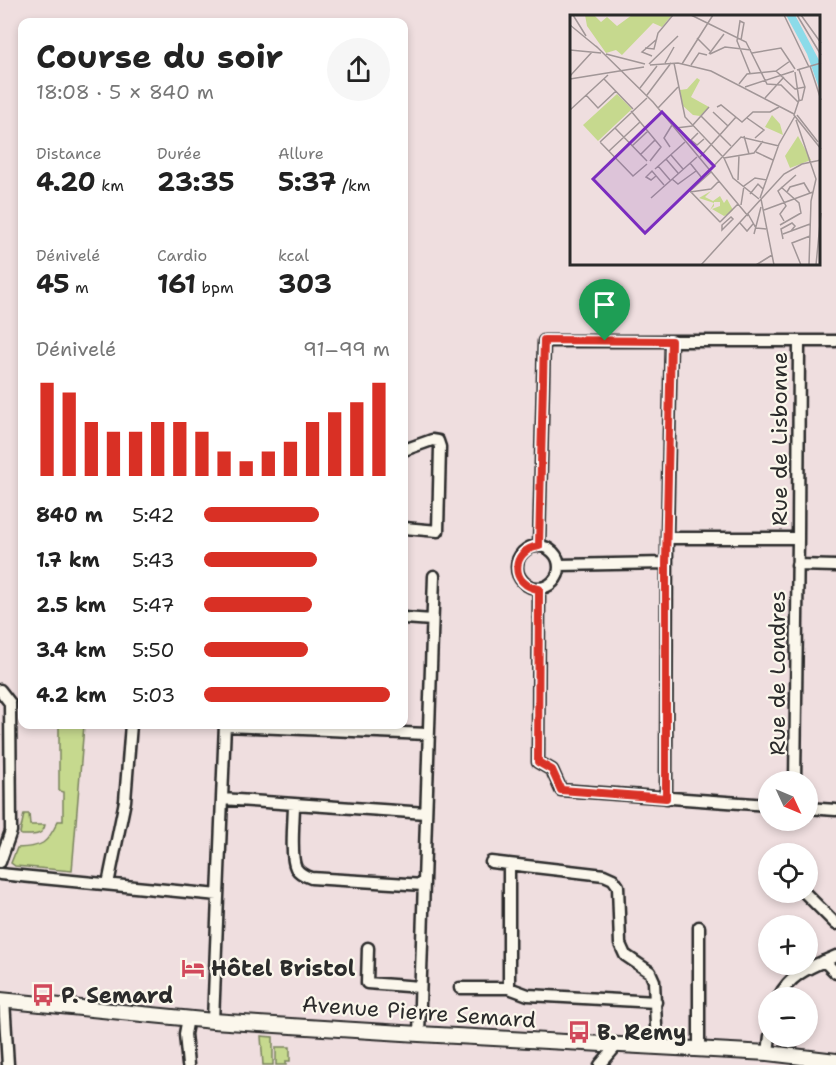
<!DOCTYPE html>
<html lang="fr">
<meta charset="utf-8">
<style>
:root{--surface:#fff;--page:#f6f6f6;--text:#222;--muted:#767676;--accent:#d93025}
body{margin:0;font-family:"Shantell Sans",sans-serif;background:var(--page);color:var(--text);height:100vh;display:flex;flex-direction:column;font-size:22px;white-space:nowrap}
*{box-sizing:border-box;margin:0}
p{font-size:20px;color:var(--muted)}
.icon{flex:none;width:33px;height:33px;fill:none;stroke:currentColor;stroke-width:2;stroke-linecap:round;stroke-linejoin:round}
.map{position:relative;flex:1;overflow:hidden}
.details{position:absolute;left:18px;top:18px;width:390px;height:711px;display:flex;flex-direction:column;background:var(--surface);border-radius:12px;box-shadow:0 3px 9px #0003}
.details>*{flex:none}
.needle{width:39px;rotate:134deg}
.tools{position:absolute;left:758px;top:771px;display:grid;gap:12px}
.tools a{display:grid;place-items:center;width:60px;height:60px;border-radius:50%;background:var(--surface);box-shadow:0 3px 9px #0003;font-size:30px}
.pin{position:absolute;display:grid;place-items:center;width:51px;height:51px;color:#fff;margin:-62px -26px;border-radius:50% 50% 50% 0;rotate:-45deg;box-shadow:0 0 6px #0007}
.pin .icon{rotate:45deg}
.round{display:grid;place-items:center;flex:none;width:63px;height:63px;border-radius:32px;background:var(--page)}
.overview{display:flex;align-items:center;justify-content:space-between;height:102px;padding:0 18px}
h1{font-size:33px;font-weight:700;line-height:45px}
.figures{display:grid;grid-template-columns:repeat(3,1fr);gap:9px;height:102px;padding:6px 18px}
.figures div{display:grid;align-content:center}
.figures b{font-size:26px;font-weight:700}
.figures small{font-size:16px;font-weight:400}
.figures p{font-size:16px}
.chart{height:168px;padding:12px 18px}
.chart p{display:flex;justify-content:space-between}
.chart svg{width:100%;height:108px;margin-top:6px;stroke:var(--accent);stroke-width:6}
ul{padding:0 18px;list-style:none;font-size:20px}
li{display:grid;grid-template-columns:96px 72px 1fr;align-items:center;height:45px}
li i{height:15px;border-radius:8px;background:var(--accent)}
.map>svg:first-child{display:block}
</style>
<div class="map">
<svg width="836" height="1065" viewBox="0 0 836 1065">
<rect width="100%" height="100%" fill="#efdedf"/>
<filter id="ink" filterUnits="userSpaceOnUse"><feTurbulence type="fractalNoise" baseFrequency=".0167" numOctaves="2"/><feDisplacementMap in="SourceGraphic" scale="12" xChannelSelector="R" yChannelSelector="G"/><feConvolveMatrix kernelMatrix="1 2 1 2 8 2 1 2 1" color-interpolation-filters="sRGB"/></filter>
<g filter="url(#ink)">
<path fill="#c6d98e" stroke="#78825c" stroke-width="1.5" d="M59,725H84L72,871L15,866L11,863L17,848C43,847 47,844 58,821H63V792L59,791Z
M24,814H29L30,825H45C43,837 31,835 21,835L20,833Z
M261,1036L273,1037V1065H263Z
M276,1047H290V1061H286V1065H276Z"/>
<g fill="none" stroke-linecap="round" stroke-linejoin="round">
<g stroke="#2b2b2b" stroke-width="15">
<path id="minor" d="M404,450L432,440L438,441L440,447L438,531L404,528
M667,538L671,341
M798,538L799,341
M539,546L544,341H836
M517 567a21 21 0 1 1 42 0a21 21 0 1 1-42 0Z
M559,565L666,563
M797,565L836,566
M539,589L538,762L552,770L561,790L768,805
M404,618L432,620
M0,690L10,703L11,831L0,862
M225,726L428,734
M666,798L667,538H798L795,782
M222,799L426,813
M294,805C294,818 290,857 296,868C299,873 305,876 311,878L424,885
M807,808L836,810
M491,862L604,875L613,879L618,886L620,944L625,955L650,972L654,981L657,1047
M509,865V988
M0,874L218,895
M108,884L125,801L131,724
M804,892L836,924
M368,948L367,983L420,987
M824,961L836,973
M460,988H509L528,995L656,1002
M778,998C792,972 811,967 836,956
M4,1000L8,1065
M188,1018L185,1034L188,1065
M213,1021L225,724
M419,1034L434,576
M699,1049V927
M768,1053L770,1036
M600,1065L617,1045"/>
</g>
<g stroke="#2b2b2b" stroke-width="18">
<path id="major" d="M0,1000L213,1021L419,1034L768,1053L836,1061"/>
</g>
<use href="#minor" stroke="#fbf7ec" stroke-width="10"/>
<use href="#major" stroke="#fbf7ec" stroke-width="14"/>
</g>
</g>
<g fill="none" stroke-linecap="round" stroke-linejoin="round" filter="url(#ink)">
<g stroke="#fff" stroke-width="12">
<path id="route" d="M544,340L671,341L666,563V798L561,790L552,770L538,762L539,589C510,586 510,550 539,546Z"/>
</g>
<use href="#route" stroke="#d93025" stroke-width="8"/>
</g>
<defs>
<g id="hotel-bare" transform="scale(1.8)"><path d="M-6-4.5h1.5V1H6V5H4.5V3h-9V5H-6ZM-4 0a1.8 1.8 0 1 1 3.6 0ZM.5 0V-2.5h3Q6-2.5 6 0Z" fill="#d1495b" stroke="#fbf7ec" stroke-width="2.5" paint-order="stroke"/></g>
<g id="bus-bare" transform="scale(1.8)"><path d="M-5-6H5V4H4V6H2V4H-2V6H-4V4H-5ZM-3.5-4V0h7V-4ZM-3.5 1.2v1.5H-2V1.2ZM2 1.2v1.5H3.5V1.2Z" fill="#d1495b" stroke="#fbf7ec" stroke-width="2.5" paint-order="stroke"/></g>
</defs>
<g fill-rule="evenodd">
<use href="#hotel-bare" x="193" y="968"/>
<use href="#bus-bare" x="43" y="995"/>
<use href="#bus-bare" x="579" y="1032"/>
</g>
<g text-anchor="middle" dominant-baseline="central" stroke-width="4.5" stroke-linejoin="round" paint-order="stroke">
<g font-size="22" fill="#2b2b2b" stroke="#fbf7ec">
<text transform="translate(779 439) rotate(-90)">Rue de Lisbonne</text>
<text transform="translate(777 673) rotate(-90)">Rue de Londres</text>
<text transform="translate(419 1012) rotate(4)">Avenue Pierre Semard</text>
</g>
<g font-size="22" font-weight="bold" fill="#2b2b2b" stroke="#fbf7ec" text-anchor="start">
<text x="211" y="968">Hôtel Bristol</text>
<text x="61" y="995">P. Semard</text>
<text x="597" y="1032">B. Remy</text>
</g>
</g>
<g transform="translate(570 15)">
<rect width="250" height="250" fill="#efdedf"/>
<path d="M15,0H24L31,7L37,2L47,11L62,0H102L92,12L83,8L52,40L46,35L36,38L17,11ZM127,63L130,65L121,82L139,92L130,101L123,100L112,90L110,75L117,74ZM47,79L62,94L28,126L13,110ZM202,100L210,109L213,120L195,112ZM228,121L241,145L220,153L215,141ZM141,176L135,182L143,186L150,181L154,188L157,184L163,195L159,199L154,201L142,194L150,191V187H144V191L140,195L144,188L129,183Z" fill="#c6d98e"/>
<path d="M216,0H225L250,47V76L237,39Z" fill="#8cdbe9"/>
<path fill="none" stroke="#a19697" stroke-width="1.5" d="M3,0L16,21M121,0L176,27L197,69L211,70L228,87M214,0L239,52M227,0L251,40M231,0L251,28M0,10L28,33M127,23L140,36M171,25L174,8L170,6L167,26L180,58M26,31L83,87L178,201M75,33L84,34L88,18L103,0M0,35L31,38M182,38L211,33L225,54M36,39L75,49M139,39L154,19M140,39L155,32L181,35M82,41L72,37L87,24M95,48L104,32M104,48L115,102L154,143M79,49L108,21M112,49L143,0M80,50L108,48L141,56L224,99M121,50L129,38L137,40M240,51L251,85M227,55L251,48M206,56L225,74L235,72M225,57L229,85L224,100L251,134M0,61L22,37M0,64L74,52M34,64L63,94M169,69L177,59L206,56L220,46M175,72L224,56M70,73L87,51M16,80L28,93L46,76M77,80L101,48M195,83L214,62M228,86L232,85L235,72L229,55M147,92L151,90L172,107L183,97H200L209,92M88,93L108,72M0,95L38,60M61,96L91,132L80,146M143,97L158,111M227,100L248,127M131,101L161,131M177,103L194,115L185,123M226,105L246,164L241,186L239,250M45,113L77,146M106,113L122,111L139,92M128,118L121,125L127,130L134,124M174,121L179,139M30,127L63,161L77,149M30,127L77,83M62,131L78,116M100,132L94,123L102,110M39,136L70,107M186,137L203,145M70,140L85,125M101,140L113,154M130,142L166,102M154,143L163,163L189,184M154,143L184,138L193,126M96,144L108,158M120,148L132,163M88,151L100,165M85,154L115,127M140,155L171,122L209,131M141,157L120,176L150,207M86,161L81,165L76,162L82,156L94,170M102,164L108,169L126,156M168,165L169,140M120,177L141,174L149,166M217,177L220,172L234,168L240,178M180,179L188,169L193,174M81,183L127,142M190,183L209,129L225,101M191,184L204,250M171,190L174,171L185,163L197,165M194,195L243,177M178,199L186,213L196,214M161,202L163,204L152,215V210ZM214,206L210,199L216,191L208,176L226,160M150,207L168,189M170,208L177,216L183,209M210,210L231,198L229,188L211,172M184,219L191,192M213,219L240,209M213,224L211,214L222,208L225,211L221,216M131,250L214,159L232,149L251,145M186,250L202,240M231,250L222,228L240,221M246,250L251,198"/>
<path fill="#7b2cbf" fill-opacity="0.15" stroke="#7b2cbf" stroke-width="3" d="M92,97L144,151L75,218L23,164Z"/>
<rect width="250" height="250" fill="none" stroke="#2b2b2b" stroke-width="3"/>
</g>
</svg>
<div class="tools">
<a><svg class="needle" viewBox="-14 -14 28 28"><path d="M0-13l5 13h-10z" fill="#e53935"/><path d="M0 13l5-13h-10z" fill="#767676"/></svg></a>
<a><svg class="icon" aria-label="locate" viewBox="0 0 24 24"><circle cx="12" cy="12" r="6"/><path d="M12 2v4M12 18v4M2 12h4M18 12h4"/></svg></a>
<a>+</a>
<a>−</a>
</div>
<div class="pin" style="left:605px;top:341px;background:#1e9e55"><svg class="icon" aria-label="arrive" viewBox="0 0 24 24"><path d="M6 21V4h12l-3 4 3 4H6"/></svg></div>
<section class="details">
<div class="overview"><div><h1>Course du soir</h1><p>18:08 · 5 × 840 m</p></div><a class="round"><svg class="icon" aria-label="share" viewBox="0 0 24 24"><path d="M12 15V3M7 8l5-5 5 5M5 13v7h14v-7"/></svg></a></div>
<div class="figures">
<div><p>Distance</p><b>4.20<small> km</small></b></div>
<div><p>Durée</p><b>23:35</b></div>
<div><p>Allure</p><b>5:37<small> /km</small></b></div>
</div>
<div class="figures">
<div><p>Dénivelé</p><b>45<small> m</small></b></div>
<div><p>Cardio</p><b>161<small> bpm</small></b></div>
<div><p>kcal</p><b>303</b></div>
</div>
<div class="chart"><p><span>Dénivelé</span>91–99 m</p>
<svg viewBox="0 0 160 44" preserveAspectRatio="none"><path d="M5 44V6M15 44V10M25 44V22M35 44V26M45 44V26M55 44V22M65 44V22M75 44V26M85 44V34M95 44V38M105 44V34M115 44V30M125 44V22M135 44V18M145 44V14M155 44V6"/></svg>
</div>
<ul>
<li><b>840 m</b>5:42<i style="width:62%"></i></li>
<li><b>1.7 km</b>5:43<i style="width:61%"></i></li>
<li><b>2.5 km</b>5:47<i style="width:58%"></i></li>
<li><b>3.4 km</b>5:50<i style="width:56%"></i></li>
<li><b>4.2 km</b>5:03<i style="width:100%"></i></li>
</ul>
</section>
</div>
